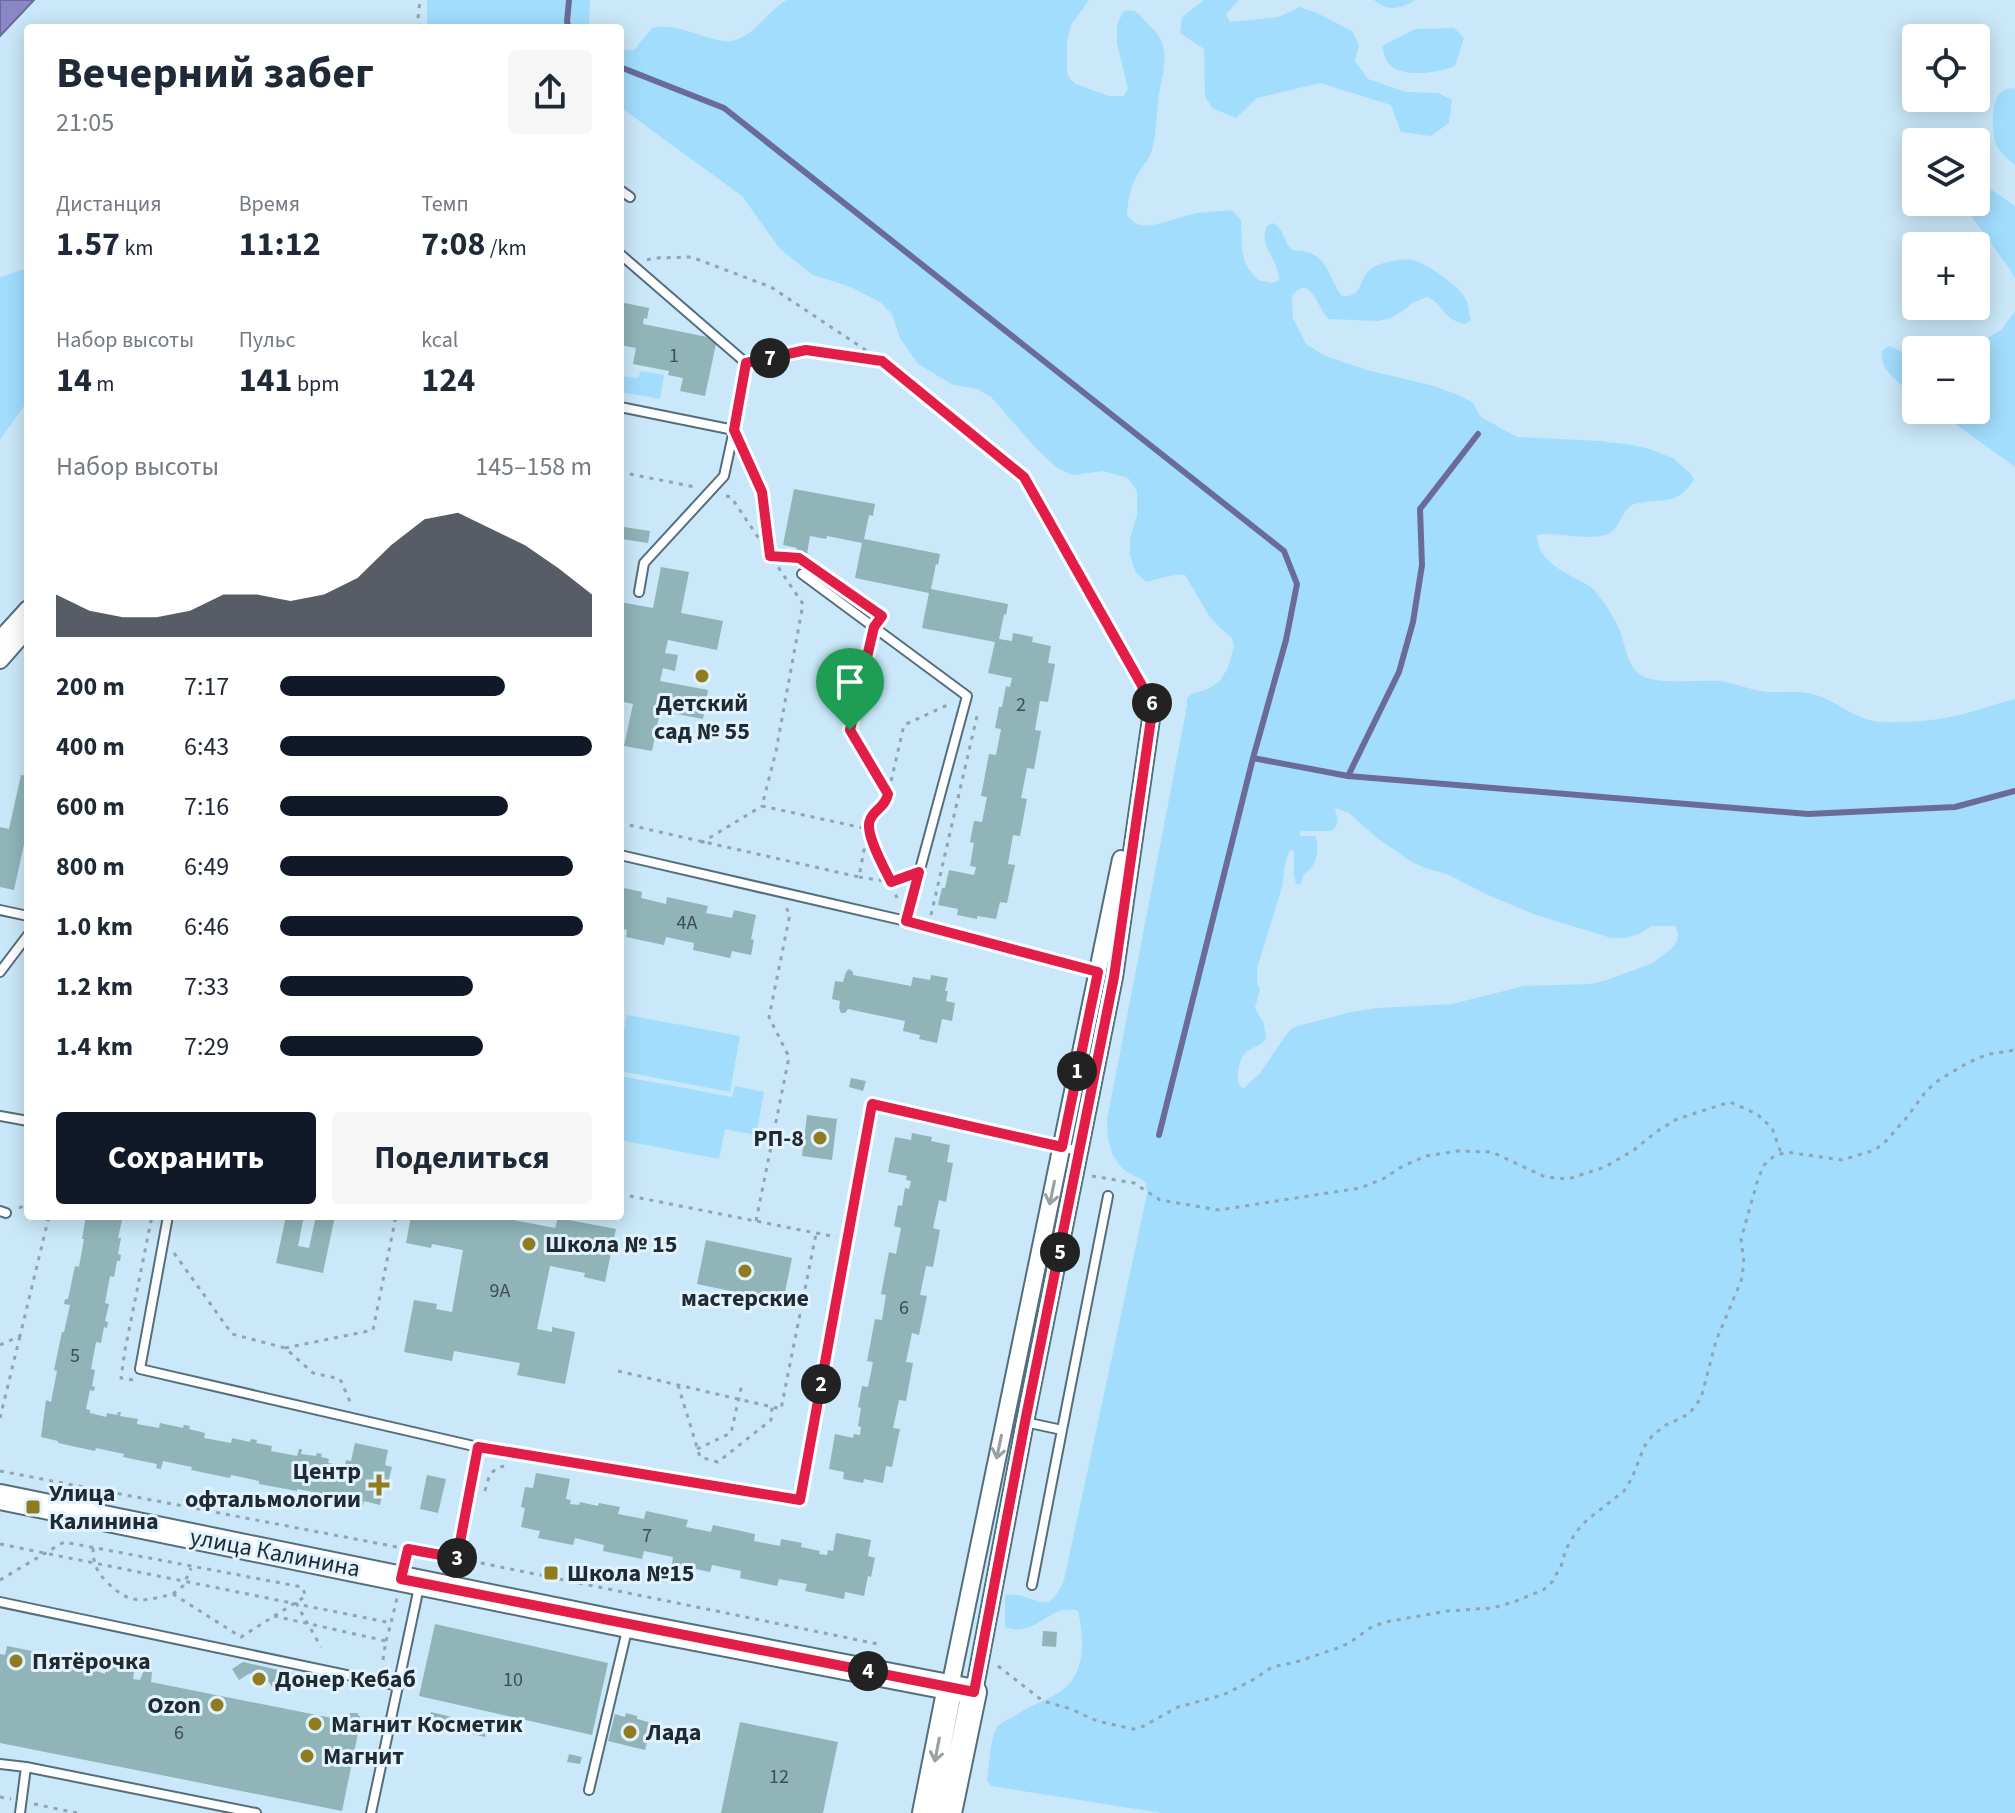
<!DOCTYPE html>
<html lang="ru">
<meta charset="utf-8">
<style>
:root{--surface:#fff;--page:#f6f6f7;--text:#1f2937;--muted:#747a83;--accent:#111827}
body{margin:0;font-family:"Source Sans 3",sans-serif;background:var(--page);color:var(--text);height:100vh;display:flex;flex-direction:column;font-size:30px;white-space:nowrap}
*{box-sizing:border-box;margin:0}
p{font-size:26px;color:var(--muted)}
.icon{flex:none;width:44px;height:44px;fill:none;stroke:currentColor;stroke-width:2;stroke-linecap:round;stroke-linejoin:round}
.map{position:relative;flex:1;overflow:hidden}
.sheet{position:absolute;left:24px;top:24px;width:600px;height:1196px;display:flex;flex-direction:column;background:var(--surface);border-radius:8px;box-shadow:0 4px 20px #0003}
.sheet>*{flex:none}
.buttons{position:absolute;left:1902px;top:24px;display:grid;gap:16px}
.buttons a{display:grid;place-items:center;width:88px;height:88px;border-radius:8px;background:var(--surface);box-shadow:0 4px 20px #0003;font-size:40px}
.pin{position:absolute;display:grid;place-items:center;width:68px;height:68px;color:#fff;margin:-82px -34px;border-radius:50% 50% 50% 0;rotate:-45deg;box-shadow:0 0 8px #0007}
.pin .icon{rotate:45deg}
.km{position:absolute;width:40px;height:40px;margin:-20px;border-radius:50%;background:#222;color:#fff;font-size:22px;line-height:40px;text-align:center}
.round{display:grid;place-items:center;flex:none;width:84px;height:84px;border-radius:8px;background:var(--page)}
.overview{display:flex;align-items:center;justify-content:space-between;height:136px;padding:0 32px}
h1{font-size:44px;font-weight:700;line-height:60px}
.figures{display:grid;grid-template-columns:repeat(3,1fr);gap:12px;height:136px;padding:8px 32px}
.figures div{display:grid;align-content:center}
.figures b{font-size:34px;font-weight:700}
.figures small{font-size:22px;font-weight:400}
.figures p{font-size:22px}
.chart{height:224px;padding:16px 32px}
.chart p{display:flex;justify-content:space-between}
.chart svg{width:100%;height:144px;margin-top:8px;fill:var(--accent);opacity:.7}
.primary-button{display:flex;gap:16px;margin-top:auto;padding:16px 32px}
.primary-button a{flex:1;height:92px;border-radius:8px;background:var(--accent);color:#fff;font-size:32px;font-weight:700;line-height:92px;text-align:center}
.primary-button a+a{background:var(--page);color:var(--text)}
ul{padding:0 32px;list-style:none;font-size:26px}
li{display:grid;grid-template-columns:128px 96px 1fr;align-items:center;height:60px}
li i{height:20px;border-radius:10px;background:var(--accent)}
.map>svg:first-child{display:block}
</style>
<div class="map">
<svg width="2015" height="1813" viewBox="0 0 2015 1813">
<rect width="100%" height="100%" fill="#cae8f9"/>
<path fill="#a2ddfd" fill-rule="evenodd" d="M427,0H590L589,22L591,28H427Z
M787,0H1089L1071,25L1067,41V73L1070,79L1076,84L1109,96H1124L1128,89L1117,43V25L1123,12C1136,7 1140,15 1148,24C1154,31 1159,33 1162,43C1169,64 1159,83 1158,104C1156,121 1156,137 1151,153C1148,161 1142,166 1138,174C1130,187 1128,201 1127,215C1129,218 1133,222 1137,224C1150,230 1178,217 1193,214C1204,211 1220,212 1232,210L1241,220C1243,246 1237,259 1258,280L1272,283L1279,280C1279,259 1258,248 1267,226L1274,223C1284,230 1284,242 1292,250C1330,251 1325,274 1342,296C1364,298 1357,279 1371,269C1379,262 1403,258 1413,260C1427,264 1456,284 1464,296C1469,303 1468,312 1471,320L1465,324C1443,320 1443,303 1427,297L1412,303L1407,308L1393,317L1378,321L1329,319C1318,309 1318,294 1304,287L1297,290L1292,296L1293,318L1306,344L1325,356L1367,370L1434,386L1461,396L1473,403L1481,417L1517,437L1600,441L1633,445L1649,449L1673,458L1691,474L1694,480C1679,502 1670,499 1646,502C1642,503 1637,503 1634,504C1620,510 1621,531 1605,535C1582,541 1559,531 1537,535C1537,564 1570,574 1591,587C1602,599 1612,613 1618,627C1625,641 1626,662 1637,672C1651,687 1699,679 1720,681C1736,683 1752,691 1768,692C1784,693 1800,690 1816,695C1840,703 1857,721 1883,722C1913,723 1946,720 1974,711C1988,707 2001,702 2015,699V1813H1162L991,1786L987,1780C990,1765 989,1736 999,1725C1003,1721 1011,1719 1015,1716C1030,1704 1051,1700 1065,1688C1086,1670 1084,1636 1078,1611C1050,1602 1036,1639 1005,1627V1598L1006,1595C1035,1590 1046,1623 1064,1580L1147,1194L1146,1183C1141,1178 1136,1177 1129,1173C1111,1162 1107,1141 1107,1120L1187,706V698L1192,694L1208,689L1219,682L1228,668L1234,646L1232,638L1220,628L1210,617L1185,575C1173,574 1158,579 1146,582L1135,571L1130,555V538L1137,516V491L1128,478L1103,471L1073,475L1057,468L1034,446L991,397L977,389L953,385L918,364L900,338L892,314L880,302L851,287L813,275L780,249L742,196L620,107V50H634L652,28C673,23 693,34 713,39C719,40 726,42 732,41C756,35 767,11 787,0ZM1335,808L1349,813L1377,838L1412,862L1425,868L1447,874L1486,894L1533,914L1611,938H1625L1639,934L1652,926H1675L1678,933L1677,941L1672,948L1653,963L1607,980L1591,984L1524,986L1452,1004L1377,1008L1351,1012L1298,1026L1291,1029L1286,1035L1260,1073L1243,1089L1238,1083C1238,1072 1238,1057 1249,1050C1256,1046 1261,1046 1266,1039L1264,1024L1255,1008L1260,989L1257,983V968L1282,887L1285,864L1290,850L1294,851V875L1296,884L1300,885L1304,874C1316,868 1321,848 1315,836H1301L1299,834L1301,831H1330L1334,829L1338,822Z
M1204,0H1239L1226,14L1230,22L1278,17L1300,7L1317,13L1352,31L1359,45L1355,61L1368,79L1406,92L1438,93L1452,100L1449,123L1431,136L1401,132L1391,105L1320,83L1257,98L1236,118L1212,108L1205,96L1204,49L1180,33L1182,17Z
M1374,0H1415C1401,9 1387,12 1374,0Z
M1454,28L1464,38L1455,66C1439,73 1403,78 1390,65C1385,60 1384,53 1382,46L1415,29Z
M2015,88V165C2008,160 2002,154 1997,146C1991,135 1990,98 2003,91C2006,88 2010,89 2015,88Z
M1976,179L2015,206V279L2009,268L1961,202H1976Z
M28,268V400L0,440V277Z
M2015,311V467L1936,410H1976L1975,350L1983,341L2002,329Z
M1889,346L1916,358V396C1902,386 1878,370 1882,351Z
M641,371L664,375L660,399L620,392V376L638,378Z
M627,1015L740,1036L730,1092L620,1071V1054Z
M620,1076L732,1097L735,1086L764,1092L756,1135L725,1129L719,1159L620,1140Z"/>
<path fill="#8b86c7" stroke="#6b6b9a" stroke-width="2" d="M0,0H34L0,36Z"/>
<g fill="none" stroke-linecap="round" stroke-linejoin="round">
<path stroke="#6b6b9a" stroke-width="6" d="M569,0L567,22L569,28
M620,67L724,108L1284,551L1297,584L1286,640L1253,758L1159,1135
M1253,758L1348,776L1399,672L1413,622L1422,565L1420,509L1478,434
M1348,776L1808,814L1955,807L2015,791"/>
</g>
<path fill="#90b4b8" d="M620,302L649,308L647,319L644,318L643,324L717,339L705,396L680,391L683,378L668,375L669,371L633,364L636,348L620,345Z
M794,489L875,504L873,516L869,515L864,539L940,554L938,565L936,564L931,589L1008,604L1006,615L1004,614L999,639L1012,641L1013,633L1033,637L1032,642L1051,646L1048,663L1055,664L1048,702L1040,701L1035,730L1041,731L1034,769L1027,768L1021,798L1027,799L1020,836L1013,835L1008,864L1015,865L1007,903L1000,902L996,919L977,916V919L957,915L958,909L938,905L942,888H945L949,870L974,875L976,867L970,866L974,843L970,842L974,821L982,822L987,797L981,796L989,754L996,755L1001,729L995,728L999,707H1002L1006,686L1010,687L1012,678L988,673L995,642L922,628L929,593L855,578L862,543L827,536L826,539L810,536L807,554L796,552L797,548L783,545Z
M624,527L650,531L648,543L622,539Z
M661,567L689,572L681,613L723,621L717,650L668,640L665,653L678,655L675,671L663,668L660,681L708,690L703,719L660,711L652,751L624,746L633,704L620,701V602L653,608Z
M21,775L28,776V835H26L14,890L0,887V827L9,829Z
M620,887L642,892L641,898L666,904L667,897L708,906L706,913L732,918L734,910L756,915L751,939L754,940L751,955L732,951L730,958L693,950L694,943L666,937L664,945L626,937L627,930L620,928Z
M849,969L853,972V975L911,986L913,977L930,980L931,975L948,978L945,991H948L946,1001L955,1003L952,1021L942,1019L937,1043L919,1039L920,1035L903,1031L905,1021L848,1009L845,1013H841L839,1008L840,1001L832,999L835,981L843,982L846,972Z
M851,1078L866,1081L863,1091L849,1087Z
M807,1115L837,1119L832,1160L802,1156Z
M912,1133L932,1137L931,1141L950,1145L947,1162L953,1163L946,1202L939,1200L933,1228L940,1230L933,1267L926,1266L920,1295L927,1296L919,1335L912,1333L906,1362L913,1363L906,1401L899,1400L893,1428L900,1429L892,1467L886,1466L883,1483L864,1479L863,1483L843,1479L844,1472L829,1469L835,1434L853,1438L854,1434L860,1435L861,1427L858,1426L861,1408L858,1407L862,1386L868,1387L873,1362L867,1361L875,1319L882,1320L886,1295L881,1294L889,1252L896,1254L901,1228L894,1226L898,1205L902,1206L905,1188L909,1189L911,1181L906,1180L907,1176L888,1172L895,1137L911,1140Z
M86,1216H123L118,1238H121L118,1254L121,1255L120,1261H117L114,1277L110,1276L105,1303L109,1304L105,1321L108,1322L107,1328L104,1327L101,1343L96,1342L91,1369L95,1370L92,1386L95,1387L94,1391L90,1390L86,1409L90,1410V1413L106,1417L107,1413L117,1415L118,1412H121L120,1416L138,1419L137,1424L159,1428L160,1423L183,1428L184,1425L190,1426L189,1429L205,1433L204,1438L231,1443L232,1438L250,1442L251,1439L257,1440L256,1443L272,1446L271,1451L297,1456L299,1449H302L301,1454L316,1456L317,1453L322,1454L321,1457L329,1459L328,1463L345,1466L346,1460L351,1461L355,1443L388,1450L385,1465L392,1467L387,1487L384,1486L380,1505L364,1501L363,1506L323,1497L324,1494L297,1489V1491L259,1484V1481L231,1475L230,1478L191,1470L192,1467L163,1461L161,1469L156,1468L157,1464L123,1457L124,1454L96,1448L95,1451L58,1443V1441L41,1437L46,1400L51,1402L57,1371L54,1370L62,1332H64L70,1305L64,1304L65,1299H68L75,1266L79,1267L84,1239H82Z
M286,1216H304L298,1246L309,1248L316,1216H335L323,1273L276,1263Z
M411,1216H492L555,1228L558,1218L616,1229L605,1282L584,1277L585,1273L550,1266L537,1329L552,1332V1327L575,1332L565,1384L517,1375L520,1363L454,1351L452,1361L404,1352L414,1300L437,1304L436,1309L452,1312L463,1250L432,1244L431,1248L406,1243Z
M706,1240L792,1258L783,1302L697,1284Z
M536,1473L570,1479L566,1499L571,1500L570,1504L579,1505L580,1502L598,1506L599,1503L620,1507L618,1514L644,1519L646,1511L688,1520L686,1527L711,1532L713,1525L755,1534L754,1541L780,1546L781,1539L802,1543L801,1547L820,1551L819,1554L827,1555L828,1550L833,1551L836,1533L871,1540L868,1556L875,1558L871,1577L868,1576L864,1596L845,1592L844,1599L805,1591L807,1584L779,1579L777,1586L740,1578L741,1571L712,1565L710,1572L672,1564L673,1557L644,1551L642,1559L603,1551L604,1545L575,1538L573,1545L538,1538L540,1531L521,1527L525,1508L521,1507L525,1487L533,1488Z
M427,1475L446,1479L438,1513L420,1509Z
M435,1624L608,1663L592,1735L419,1696Z
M1043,1631L1057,1632L1056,1647L1042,1646Z
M7,1646L87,1662L92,1658L94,1661L93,1670L105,1674L106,1669L102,1668L103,1664L134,1672L133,1679L140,1680L144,1670L149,1669L152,1673L151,1682L347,1721L350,1713H357L360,1717V1724L342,1811L0,1743V1654L5,1655Z
M243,1662L310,1677L309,1680L289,1692L282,1681L272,1687L267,1679L257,1685L250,1673L239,1680L232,1669Z
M431,1712L452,1717L449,1729L428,1723Z
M626,1713L637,1716V1719L652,1723L645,1750L608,1741L615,1714L625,1717Z
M467,1721L487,1725L485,1737L464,1732Z
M740,1722L838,1742L823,1813H721Z
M569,1754L582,1757L580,1764L567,1762Z"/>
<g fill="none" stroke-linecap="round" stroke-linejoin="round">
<g stroke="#536e7d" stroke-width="12">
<path id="lane" d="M620,190L630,197
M620,254L746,363L734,430
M620,407L734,430L724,476L644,563L639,592
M802,574L967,696L906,921
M620,855L906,921L1098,972
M0,910L28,916
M0,972L28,935
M0,1116L28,1121
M0,1211L6,1213
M168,1216L140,1369L478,1447L800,1500L872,1104L1079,1151
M1025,1422L1062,1430L1108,1196
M452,1584L478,1447
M1032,1585L1062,1430
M0,1602L399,1686
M0,1764L26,1767L256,1813
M589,1790L628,1626
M20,1813L26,1767
M371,1813L419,1587"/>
</g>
<g stroke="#536e7d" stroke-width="20">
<path id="street" d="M0,640L28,609
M0,660L28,628
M950,1687L1121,859
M974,1692L1025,1422L1114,977L1153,705"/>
</g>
<g stroke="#536e7d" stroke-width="28">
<path id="secondary" d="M0,1497L628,1625L974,1692L949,1813
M925,1813L950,1687"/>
</g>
<path stroke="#8ea5b2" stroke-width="3" stroke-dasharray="4 6" stroke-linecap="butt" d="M419,28L418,18L420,0
M647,260L654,258L691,257L771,287L882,361L1024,477L1145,691
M760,360L806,350L879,361
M744,452L762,492L770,556L799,558L802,560
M620,472L695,487
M726,496L731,497L803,604L776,751L762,806L868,829L897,898
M871,640L850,730L887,792
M620,823L859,877L870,817L886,803L904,725L952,703
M701,843L762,806
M859,877L891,882L906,877
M931,915L977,716
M28,1068V1081
M1092,1176L1134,1183L1160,1200L1219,1210L1360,1188L1383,1179L1403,1166L1426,1156L1458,1151L1492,1152L1545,1177L1568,1179L1605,1167L1634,1150L1656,1132L1677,1119L1730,1102L1757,1114L1772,1128L1781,1153
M620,1194L836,1237
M19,1208L28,1204
M756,1221L789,1057L769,1017L790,914L785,906
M174,1253L232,1334L285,1348L313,1373L340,1379L352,1406
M0,1345L20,1336L49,1216
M285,1348L373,1330L396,1216
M618,1371L781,1409L816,1234
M133,1380L121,1378L125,1350L152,1216
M678,1385L700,1457L718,1462L771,1420L772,1407
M0,1418L20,1336
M697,1449L731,1433L742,1384
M0,1471L444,1556
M485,1491C488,1478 491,1467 506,1466
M0,1544L391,1623L397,1598
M471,1561L878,1644
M472,1562L475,1546
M0,1580L64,1542C144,1557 223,1572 302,1587L306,1596L241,1637L173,1594C144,1601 130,1606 107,1582C96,1571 93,1563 93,1547
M173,1594L183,1586L191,1568
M296,1603L321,1647
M274,1616L386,1641L382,1666
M386,1641L391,1623
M998,1666L1043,1701L1071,1709L1097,1721L1133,1729L1140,1728L1178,1707L1223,1695L1251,1681L1272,1667L1296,1662L1335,1649L1349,1643L1370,1628L1385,1622L1447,1611L1493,1608L1516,1601L1543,1590L1552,1582L1561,1566L1566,1549L1576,1532L1587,1520L1624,1491L1632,1478L1644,1447L1653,1435L1666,1425L1689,1414L1701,1398L1716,1341L1741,1281L1744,1263L1741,1239L1758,1179L1764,1165L1773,1157L1786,1152L1842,1160L1875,1150L1886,1141L1908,1116L1926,1091L1939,1080L1964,1065L1978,1058L1990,1054L2015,1050
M0,1797L11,1799
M34,1804L77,1813"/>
<use href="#lane" stroke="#fff" stroke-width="8"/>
<use href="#street" stroke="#fff" stroke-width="16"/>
<use href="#secondary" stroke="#fff" stroke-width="24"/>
</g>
<defs><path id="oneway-shaft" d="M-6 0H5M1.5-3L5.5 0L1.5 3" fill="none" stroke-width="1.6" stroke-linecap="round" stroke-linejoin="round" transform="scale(2)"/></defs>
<g stroke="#9ba0a2">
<use href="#oneway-shaft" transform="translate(1052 1193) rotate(102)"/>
<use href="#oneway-shaft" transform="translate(999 1447) rotate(102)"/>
<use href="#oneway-shaft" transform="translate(937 1750) rotate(101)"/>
</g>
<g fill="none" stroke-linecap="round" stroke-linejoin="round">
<g stroke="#fff" stroke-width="16">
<path id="route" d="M806,350L882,361L1024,477L1153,705L1114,977L1025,1422L974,1692L401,1579L408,1549L457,1558L478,1447L800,1500L872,1104L1062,1147L1098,972L906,921L919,872L891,882C885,869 864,833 870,820C874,809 885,808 888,794L850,730L874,627L882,616L799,558L770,556L762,492L734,430L746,363Z"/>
</g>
<use href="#route" stroke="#e11d48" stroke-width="10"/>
</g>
<g fill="#917b21" stroke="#e1f3fe" stroke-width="3">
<circle cx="702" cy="676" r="8"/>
<circle cx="820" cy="1138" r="8"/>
<circle cx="529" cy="1244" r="8"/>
<circle cx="745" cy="1271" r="8"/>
<path d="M375 1473h8v8h8v8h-8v8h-8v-8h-8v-8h8z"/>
<rect x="25" y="1499" width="16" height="16" rx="4"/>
<rect x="543" y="1565" width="16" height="16" rx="4"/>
<circle cx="16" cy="1661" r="8"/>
<circle cx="259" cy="1679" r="8"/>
<circle cx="217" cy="1705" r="8"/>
<circle cx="315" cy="1724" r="8"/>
<circle cx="630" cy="1732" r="8"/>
<circle cx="307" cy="1756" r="8"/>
</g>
<g text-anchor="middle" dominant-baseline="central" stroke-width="6" stroke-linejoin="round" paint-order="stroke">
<g font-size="20" fill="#3c4d53">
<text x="674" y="356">1</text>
<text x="1021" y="705">2</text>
<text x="687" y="923">4А</text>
<text x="500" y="1291">9А</text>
<text x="904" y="1308">6</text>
<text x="75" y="1356">5</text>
<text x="647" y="1536">7</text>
<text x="513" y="1680">10</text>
<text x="179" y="1733">6</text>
<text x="779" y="1777">12</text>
</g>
<g font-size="24" font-weight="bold" fill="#202b31" stroke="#e1f3fe" text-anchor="start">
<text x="702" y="703" text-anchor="middle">Детский<tspan x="702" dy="28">сад № 55</tspan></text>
<text x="804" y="1138" text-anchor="end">РП-8</text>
<text x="545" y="1244">Школа № 15</text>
<text x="745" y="1298" text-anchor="middle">мастерские</text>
<text x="361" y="1471" text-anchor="end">Центр<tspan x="361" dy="28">офтальмологии</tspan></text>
<text x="49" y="1493">Улица<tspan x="49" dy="28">Калинина</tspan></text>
<text x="567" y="1573">Школа №15</text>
<text x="32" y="1661">Пятёрочка</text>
<text x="275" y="1679">Донер Кебаб</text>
<text x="201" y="1705" text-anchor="end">Ozon</text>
<text x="331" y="1724">Магнит Косметик</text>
<text x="646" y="1732">Лада</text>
<text x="323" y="1756">Магнит</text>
</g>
<g font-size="24" fill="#202b31" stroke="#e1f3fe">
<text transform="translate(275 1553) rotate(11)">улица Калинина</text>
</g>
</g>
</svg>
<div class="buttons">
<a><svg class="icon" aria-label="locate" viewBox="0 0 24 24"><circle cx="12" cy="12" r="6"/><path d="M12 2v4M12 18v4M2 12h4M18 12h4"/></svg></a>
<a><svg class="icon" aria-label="layers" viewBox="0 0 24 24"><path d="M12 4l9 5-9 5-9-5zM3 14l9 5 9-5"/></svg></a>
<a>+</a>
<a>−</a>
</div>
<div class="pin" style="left:850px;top:730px;background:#1e9e55"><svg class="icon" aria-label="arrive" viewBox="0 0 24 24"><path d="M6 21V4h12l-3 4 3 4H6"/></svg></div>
<b class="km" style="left:1077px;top:1071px">1</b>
<b class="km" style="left:821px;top:1384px">2</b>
<b class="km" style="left:457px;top:1558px">3</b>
<b class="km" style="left:868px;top:1671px">4</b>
<b class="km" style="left:1060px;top:1252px">5</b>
<b class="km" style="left:1152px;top:703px">6</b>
<b class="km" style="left:770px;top:358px">7</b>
<section class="sheet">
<div class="overview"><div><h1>Вечерний забег</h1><p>21:05</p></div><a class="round"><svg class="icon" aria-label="share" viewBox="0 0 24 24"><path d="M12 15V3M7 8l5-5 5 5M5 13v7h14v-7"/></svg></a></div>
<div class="figures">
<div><p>Дистанция</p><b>1.57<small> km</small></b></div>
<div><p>Время</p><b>11:12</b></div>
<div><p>Темп</p><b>7:08<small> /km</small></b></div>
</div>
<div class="figures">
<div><p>Набор высоты</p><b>14<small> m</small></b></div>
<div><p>Пульс</p><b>141<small> bpm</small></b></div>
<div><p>kcal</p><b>124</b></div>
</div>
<div class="chart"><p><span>Набор высоты</span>145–158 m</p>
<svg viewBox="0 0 160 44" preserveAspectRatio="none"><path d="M0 44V31L10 36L20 38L30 38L40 36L50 31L60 31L70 33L80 31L90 26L100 16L110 8L120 6L130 11L140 16L150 23L160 31V44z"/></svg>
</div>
<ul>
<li><b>200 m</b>7:17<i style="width:72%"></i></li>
<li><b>400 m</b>6:43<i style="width:100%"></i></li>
<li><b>600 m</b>7:16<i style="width:73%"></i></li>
<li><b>800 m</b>6:49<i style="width:94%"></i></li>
<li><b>1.0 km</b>6:46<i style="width:97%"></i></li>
<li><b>1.2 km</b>7:33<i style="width:62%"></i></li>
<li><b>1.4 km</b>7:29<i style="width:65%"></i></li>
</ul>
<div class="primary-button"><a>Сохранить</a><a>Поделиться</a></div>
</section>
</div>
